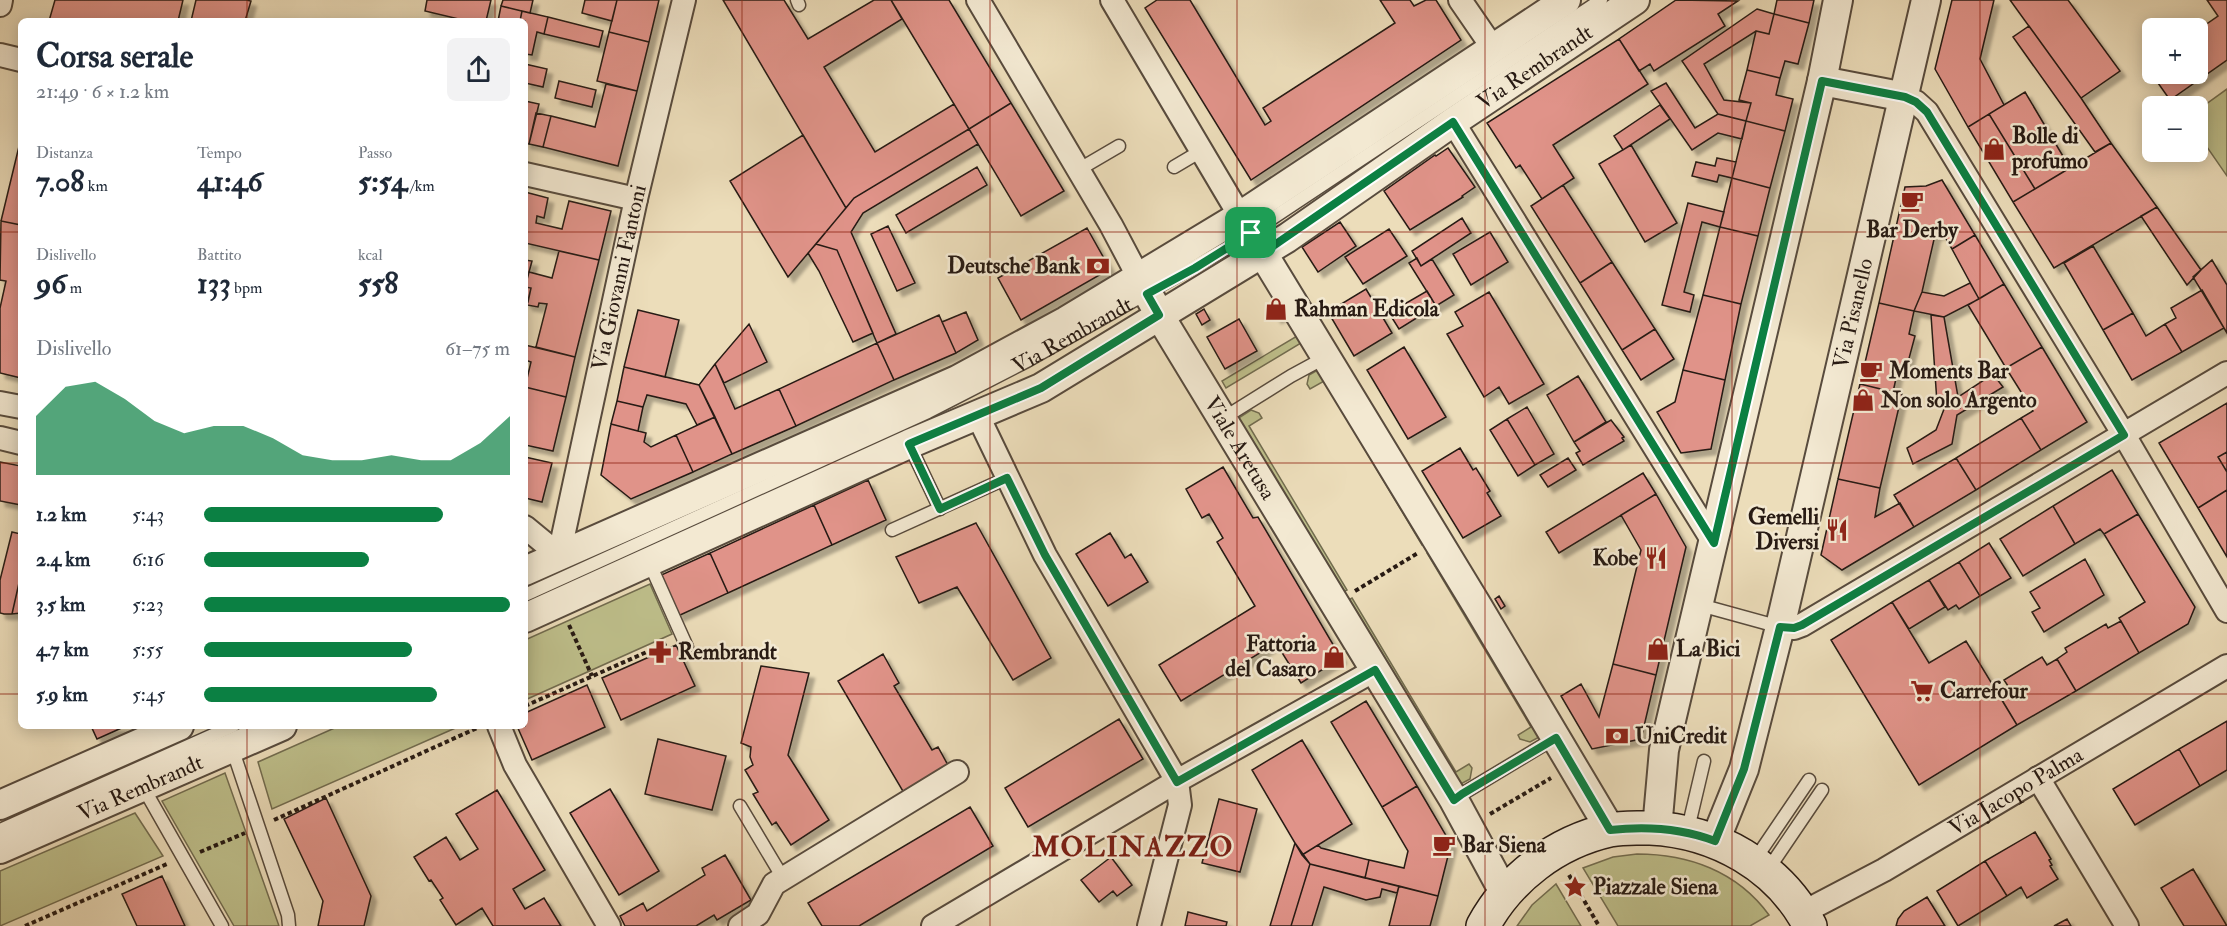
<!DOCTYPE html>
<html lang="it">
<meta charset="utf-8">
<style>
:root{--surface:#fff;--page:#f2f2f3;--text:#1f2937;--muted:#747a83;--accent:#0b8043}
body{margin:0;font-family:"IM FELL Double Pica",serif;background:var(--page);color:var(--text);height:100vh;display:flex;flex-direction:column;font-size:22px;white-space:nowrap}
*{box-sizing:border-box;margin:0}
p{font-size:20px;color:var(--muted)}
.icon{flex:none;width:33px;height:33px;fill:none;stroke:currentColor;stroke-width:2;stroke-linecap:round;stroke-linejoin:round}
.map{position:relative;flex:1;overflow:hidden}
.side{position:absolute;left:18px;top:18px;width:510px;height:711px;display:flex;flex-direction:column;background:var(--surface);border-radius:9px;box-shadow:0 3px 15px #0003}
.side>*{flex:none}
.tools{position:absolute;left:2142px;top:18px;display:grid;gap:12px}
.tools a{display:grid;place-items:center;width:66px;height:66px;border-radius:9px;background:var(--surface);box-shadow:0 3px 15px #0003;font-size:30px}
.pin{position:absolute;display:grid;place-items:center;width:51px;height:51px;color:#fff;margin:-26px;border-radius:12px;box-shadow:0 3px 9px #0006}
.round{display:grid;place-items:center;flex:none;width:63px;height:63px;border-radius:9px;background:var(--page)}
.head{display:flex;align-items:center;justify-content:space-between;height:102px;padding:0 18px}
h1{font-size:33px;font-weight:800;line-height:45px}
.figures{display:grid;grid-template-columns:repeat(3,1fr);gap:9px;height:102px;padding:6px 18px}
.figures div{display:grid;align-content:center}
.figures b{font-size:30px;font-weight:800}
.figures small{font-size:16px;font-weight:400}
.figures p{font-size:16px}
.chart{height:168px;padding:12px 18px}
.chart p{display:flex;justify-content:space-between}
.chart svg{width:100%;height:108px;margin-top:6px;fill:var(--accent);opacity:.7}
ul{padding:0 18px;list-style:none;font-size:20px}
li{display:grid;grid-template-columns:96px 72px 1fr;align-items:center;height:45px}
li i{height:15px;border-radius:8px;background:var(--accent)}
.map>svg:first-child{display:block}
</style>
<div class="map">
<svg width="2227" height="926" viewBox="0 0 2227 926">
<defs>
<filter id="shadow"><feDropShadow dx="5.5" dy="5.5" stdDeviation="1.5" flood-color="#0004"/></filter>
</defs>
<rect width="100%" height="100%" fill="#ecddba"/>
<filter id="stains"><feTurbulence type="fractalNoise" baseFrequency=".00333" numOctaves="4"/><feColorMatrix values="0 0 0 0 .2 0 0 0 0 .09 0 0 0 0 .02 0 0 0 .5 -.17"/></filter>
<radialGradient id="worn" r=".72"><stop offset=".6" stop-color="#630" stop-opacity="0"/><stop offset="1" stop-color="#630" stop-opacity=".3"/></radialGradient>
<path fill="#bebf8b" stroke="#726c4f" stroke-width="1.5" d="M2227,89V176L2198,134V110Z
M1297,336L1301,343L1226,388L1222,381Z
M1323,367L1427,542L1422,545L1324,381L1310,389L1307,384L1309,375Z
M1251,410L1259,413L1262,418L1249,426L1347,590L1342,593L1237,419Z
M1432,550L1543,735L1530,742L1520,739L1518,735L1531,727L1427,553Z
M650,584L672,634L525,700V640Z
M1352,598L1456,772L1469,764L1472,768L1470,779L1457,786L1347,601Z
M339,726H460L272,809L258,762Z
M225,773L279,926H234L162,801Z
M135,813L163,856L0,926V871Z
M1637,854C1688,854 1737,871 1769,915L1750,926H1618L1583,868L1613,857Z
M1556,884L1581,926H1517L1532,905Z"/>
<path fill="#e09389" stroke="#271a13" stroke-width="1.5" filter="url(#shadow)" d="M55,0H183L178,21H49Z
M196,0H246L251,1L245,21H191Z
M427,0H491L486,21H467L425,11Z
M503,0H533L530,13L501,6Z
M585,0H617L612,21L582,13Z
M617,0H659L649,42L609,32Z
M723,0H784L808,39L874,0H891L902,19L824,67L875,152L954,104L969,129L854,198L846,208Z
M891,0H949L1011,103L969,129Z
M1157,0H1190L1265,125L1271,121L1263,108L1395,23L1380,0H1410L1414,6L1426,0H1436L1461,40L1251,180L1145,8Z
M1676,0L1738,1L1718,14L1725,26L1654,71L1650,64L1639,71L1619,39Z
M1777,0H1814L1809,23L1774,14Z
M1952,0H1994L1980,59L2004,105L1968,127L1935,69Z
M2010,0H2068L2120,71L2081,98Z
M2207,0H2227V60L2170,100L2146,66L2152,62V74H2198V30L2218,16Z
M501,6L522,11L520,21H498Z
M1757,9L1774,14L1769,34L1756,31L1704,64L1724,100L1751,103L1746,121L1718,114L1682,61Z
M522,11L548,17L544,34L537,32L532,55L525,54V21H520Z
M1774,14L1809,23L1798,64L1785,61L1780,78L1747,70L1756,31L1769,34Z
M548,17L603,31L599,47L544,34Z
M2029,26L2081,98L2111,143L2095,152L2013,37Z
M609,32L649,42L637,91L597,81Z
M1619,39L1648,84L1553,145L1574,178L1542,199L1520,165L1516,168L1487,123Z
M525,64L547,69L543,87L525,83Z
M1747,70L1780,78L1776,95L1793,99L1785,131L1746,121L1751,103L1739,100Z
M559,81L596,90L592,107L555,98Z
M1666,83L1695,128L1718,114L1746,121L1742,139L1718,133L1692,150L1651,91Z
M606,84L637,91L618,166L543,147L551,116L595,127Z
M2025,92L2070,168L2035,189L1989,114Z
M525,101L539,104L529,144L525,143Z
M1011,103L1064,191L1021,216L969,129Z
M1660,105L1670,119L1623,150L1614,136Z
M536,113L551,116L543,147L529,144Z
M1989,114L2035,189L2013,202L1968,127Z
M1746,121L1785,131L1770,188L1732,178Z
M969,129L978,144L863,213L851,232L896,334L877,343L837,250L816,244L854,198Z
M803,135L846,208L788,277L730,181Z
M21,138V225L1,221Z
M2111,143L2157,207L2054,268L2013,202Z
M1631,145L1677,223L1645,242L1599,164Z
M1448,148L1475,187L1462,196L1463,197L1410,230L1384,191L1435,155L1436,156Z
M1717,158L1736,162L1732,178L1719,175L1717,182L1692,176L1696,162L1715,166Z
M977,167L987,185L906,233L896,215Z
M1732,178L1770,188L1758,236L1720,227Z
M1942,180L1975,235L1952,249L1942,232L1935,235L1922,292L1914,311L1879,303L1905,187L1926,186Z
M1563,185L1612,262L1580,283L1531,206Z
M525,192L548,198L544,218L537,216L536,223L562,229L569,201L611,211L599,260L525,243Z
M1688,203L1724,212L1720,227L1702,222L1684,292L1694,295L1690,312L1662,305Z
M2157,207L2201,270L2187,285L2141,216Z
M1462,218L1471,233L1421,266L1412,251Z
M1,221L21,225V378L0,373V308L6,281L0,280Z
M1340,222L1356,246L1318,272L1302,247Z
M888,226L915,283L897,291L871,234Z
M1720,227L1758,236L1741,304L1703,295Z
M1087,228L1110,269L1021,320L998,278Z
M1389,229L1407,256L1363,284L1345,257Z
M1490,232L1508,262L1471,285L1453,254Z
M1975,235L2004,284L1979,299L1952,249Z
M816,244L837,250L873,333L853,342L819,271L808,253Z
M2093,246L2133,313L2103,330L2064,263Z
M559,251L599,260L575,357L536,347L547,304L539,303L538,307L527,305L531,288L525,287L529,272L552,278Z
M1417,258L1421,266L1432,259L1454,295L1436,306L1409,263Z
M525,260L532,261L525,287L531,288L528,302H525Z
M2212,260L2227,285V333L2193,277Z
M1612,262L1655,329L1622,350L1580,283Z
M1970,283L1979,299L1944,317L1914,311L1922,292L1944,296Z
M2004,284L2042,347L2006,368L1968,305Z
M1366,289L1392,333L1354,356L1328,312Z
M2202,290L2224,328L2182,352L2165,324L2176,318L2171,308Z
M1427,291L1436,306L1399,329L1389,313Z
M1489,292L1544,384L1509,404L1499,387L1484,397L1447,334L1463,326L1455,312Z
M1703,295L1741,304L1725,380L1683,370Z
M1276,300L1285,313L1276,318L1269,305Z
M1879,303L1914,311L1909,334L1915,336L1907,366L1899,365L1893,392L1860,384Z
M1204,309L1210,320L1202,325L1196,314Z
M638,310L679,320L665,377L624,367Z
M966,312L978,340L956,353L942,322Z
M2133,313L2146,336L2165,324L2182,352L2132,380L2103,330Z
M939,315L956,353L894,380L877,343Z
M1931,315L1944,317L1960,408L1937,403Z
M1239,319L1257,351L1225,369L1207,337Z
M749,324L767,362L724,383L715,364Z
M1655,329L1674,359L1641,380L1622,350Z
M877,343L894,380L796,426L779,389Z
M525,345L575,357L566,397L525,387L531,362L525,360Z
M1404,347L1446,417L1408,439L1367,370Z
M2042,347L2087,422L2041,450L2021,418L2033,411L2006,368Z
M715,364L735,409L779,389L796,426L732,454L699,385Z
M624,367L699,385L715,417L697,425L686,404L647,395L643,407L617,401Z
M1683,370L1725,380L1711,449L1681,453L1657,412L1675,402Z
M1993,374L2003,387L1957,415L1952,444L1913,464L1907,448L1936,430L1946,404L1960,408L1958,397Z
M1578,376L1606,422L1574,442L1547,395Z
M1860,384L1902,394L1880,488L1838,479Z
M525,387L566,397L553,451L525,445Z
M617,401L643,407L638,431L611,424Z
M2227,403V452L2218,457L2227,472V490L2198,508L2159,443Z
M1527,407L1554,454L1535,465L1507,419Z
M715,417L732,454L693,472L676,435Z
M2021,418L2041,450L1976,490L1956,458Z
M1507,419L1535,465L1518,476L1490,430Z
M1611,420L1624,437L1622,438L1624,441L1583,465L1576,453L1580,451L1574,442Z
M611,424L646,433L644,442L651,447L676,435L693,472L631,499L601,475Z
M1460,448L1473,470L1476,468L1490,491L1487,493L1501,516L1463,538L1422,471Z
M2227,452V472L2218,457Z
M525,457L552,463L542,502L525,498Z
M1568,458L1576,470L1548,487L1540,475Z
M1956,458L1976,490L1914,527L1894,495Z
M0,462L21,466V505L0,501Z
M1223,467L1253,518L1258,517L1341,658L1301,683L1276,643L1181,701L1159,665L1255,606L1217,542L1223,538L1209,514L1202,518L1186,489Z
M2112,470L2138,514L2104,534L2100,529L2075,544L2053,506Z
M1643,473L1656,494L1559,553L1546,532Z
M1838,479L1880,488L1875,517L1900,503L1914,527L1842,570L1821,555Z
M868,480L886,520L832,545L814,505Z
M2227,490V557L2198,508Z
M1656,494L1686,547L1656,675L1613,664L1641,550L1621,515Z
M814,505L832,545L728,593L710,553Z
M2053,506L2075,544L2023,576L2000,539Z
M2138,514L2195,607L2188,624L2139,653L2119,618L2145,602L2104,534Z
M976,523L1051,658L1013,680L957,587L919,603L896,557Z
M12,532L21,534V574L12,614H4L0,613V580Z
M1110,533L1125,558L1131,554L1148,582L1108,606L1076,554Z
M1989,543L2011,578L1980,596L1959,562Z
M710,553L728,593L678,616L659,576Z
M2085,559L2104,595L2044,632L2032,612L2040,608L2030,592Z
M1959,562L1980,596L1959,609L1956,605L1948,610L1929,580Z
M21,574V613L12,614Z
M1929,580L1945,607L1909,629L1892,602Z
M1499,596L1505,606L1501,609L1495,599Z
M1892,602L1929,663L1966,641L2017,725L1919,785L1831,640Z
M2121,621L2139,653L2076,691L2057,659L2067,652L2065,648L2106,624L2108,628Z
M676,645L695,686L621,720L602,678Z
M883,654L899,683L894,686L932,750L938,747L949,767L904,793L838,681Z
M2042,657L2047,665L2057,659L2076,691L2017,725L1999,695L2010,689L2004,680Z
M1613,664L1656,675L1641,739L1592,749L1561,696L1581,684L1599,717Z
M761,666L809,673L788,755L829,820L791,845L776,822L772,825L753,794L758,792L745,770L753,765L750,757L751,747L741,743Z
M587,685L605,727L532,760L517,726H525V713Z
M1366,701L1417,786L1382,807L1331,722Z
M1119,719L1143,759L1028,827L1005,788Z
M2227,721V770L2200,786L2179,749Z
M91,726H126L97,739Z
M658,739L726,756L712,810L645,794Z
M1302,740L1352,824L1302,855L1252,770Z
M2179,749L2200,786L2135,825L2113,789Z
M1417,786L1451,844L1438,896L1365,878L1369,860L1404,868L1408,851L1382,807Z
M610,789L659,871L619,895L570,813Z
M497,790L545,870L513,889L525,909L544,898L561,926H493L482,908L456,925L440,900L443,898L431,880L429,881L414,857L446,837L460,860L478,849L456,814Z
M326,798L371,896L364,926H318L323,901L284,819Z
M1219,799L1257,809L1240,872L1202,863Z
M970,807L993,846L859,926H822L808,903Z
M2035,832L2051,859L2049,860L2052,865L2050,866L2058,879L2027,898L2021,887L2007,896L1985,861Z
M1295,843L1310,864L1291,926H1270Z
M1318,845L1321,848L1369,860L1365,878L1310,864L1302,855Z
M725,855L751,900L717,920L714,915L696,926H625L620,916L643,903L647,911L705,875L702,868Z
M1111,857L1132,885L1117,896L1113,891L1099,902L1081,880Z
M1985,861L2007,896L1958,926L1937,891Z
M1310,864L1399,886L1397,893L1382,889L1380,897L1366,900L1324,887L1312,926H1291Z
M2193,869L2227,926H2184L2161,888Z
M162,876L185,926H137L122,894Z
M1399,886L1438,896L1430,926H1389Z
M1927,897L1945,926H1896L1898,919L1904,911Z
M1188,912L1227,922L1226,926H1185Z
M2067,919L2071,926H2054Z"/>
<g fill="none" stroke-linecap="round" stroke-linejoin="round">
<g stroke="#584b3d" stroke-width="15">
<g id="service">
<path d="M797,0L799,5"/>
<path d="M1174,167L1201,151"/>
<path d="M1078,170L1119,146"/>
<path d="M1222,419L1291,376L1326,357"/>
<path d="M909,444L940,509"/>
<path d="M892,530L1007,478"/>
<path d="M649,562L687,647"/>
<path id="s1" d="M525,595L928,412L1027,361L1232,245L1601,0"/>
<path d="M1700,605L1780,627"/>
<path d="M232,748L288,915L289,926"/>
<path d="M143,787L222,926"/>
<path d="M1454,800L1462,794L1555,738"/>
<path d="M740,806L783,878"/>
<path d="M0,830L233,726"/>
<path d="M1687,833L1704,761"/>
<path d="M1754,861L1809,780"/>
<path d="M1767,871L1822,790"/>
</g>
</g>
<g stroke="#584b3d" stroke-width="26">
<g id="minor">
<path d="M978,0L1111,225L1138,276"/>
<path d="M1112,0L1240,216"/>
<path d="M1460,0L1493,48"/>
<path d="M0,5L1,0"/>
<path d="M0,55L21,60"/>
<path d="M1905,97L1916,102L1927,112L2124,435L2227,611"/>
<path d="M1453,122L1714,543"/>
<path d="M525,174L636,199"/>
<path d="M0,403L21,407"/>
<path d="M977,414L1045,555L1177,781L1180,805L1149,926"/>
<path d="M0,438L21,443"/>
<path id="s2" d="M525,527L559,555L636,199L684,0"/>
<path d="M1780,627L1794,628L1802,625L2227,373"/>
<path d="M499,726L515,765L609,926"/>
<path d="M2038,778L2127,926"/>
<path id="s3" d="M1802,913L1884,870L2227,666"/>
<path d="M740,926L758,914L774,884L957,772"/>
<path d="M933,926L1177,781L1375,670"/>
</g>
</g>
<g stroke="#584b3d" stroke-width="32">
<g id="tertiary">
<path d="M1822,81L1905,97"/>
<path d="M1240,216L1478,607L1610,829"/>
<path id="s4" d="M1138,276L1167,328L1454,800L1505,894"/>
<path d="M525,571L957,380L1066,321L1240,216L1566,0"/>
<path id="s5" d="M525,618L909,444L1041,388L1287,238L1453,122L1635,0"/>
<path d="M0,805L179,726"/>
<path d="M1657,829L1664,750L1822,81L1838,0"/>
<path id="s6" d="M1715,841L1744,769L1780,627L1926,0"/>
<path id="s7" d="M0,849L282,726"/>
</g>
</g>
<g stroke="#271a13" stroke-width="36">
<path id="secondary" d="M1483,926C1509,878 1556,842 1610,830C1622,827 1637,828 1650,828C1716,831 1779,866 1810,926"/>
</g>
<path stroke="#271a13" stroke-width="4" stroke-dasharray="4.5 3" stroke-linecap="butt" d="M1355,591L1418,553
M569,625L592,676
M525,706L667,643
M1490,814L1551,778
M274,820L477,728
M200,852L245,833
M1569,875L1599,926
M25,926L167,864"/>
<use href="#service" stroke="#f3e9d2" stroke-width="12"/>
<use href="#minor" stroke="#f3e9d2" stroke-width="22"/>
<use href="#tertiary" stroke="#f3e9d2" stroke-width="28"/>
<use href="#secondary" stroke="#f3e9d2" stroke-width="33"/>
</g>
<g fill="none" stroke-linecap="round" stroke-linejoin="round">
<g stroke="#fff" stroke-width="12">
<path id="route" d="M1822,81L1905,97L1916,102L1927,112L2124,435L1802,625L1794,628L1780,627L1744,769L1715,841C1681,828 1646,826 1610,830L1556,738L1462,794L1454,800L1375,670L1177,782L1045,555L1007,478L940,509L909,444L1041,388L1159,315L1147,294L1195,268L1251,233L1263,253L1453,122L1714,543Z"/>
</g>
<use href="#route" stroke="#0b8043" stroke-width="8"/>
</g>
<path fill="none" stroke="#8f2418" stroke-width="1.5" stroke-opacity="0.55" d="M247,0V21M495,0V21M742,0V926M990,0V926M1237,0V926M1485,0V926M1732,0V926M1980,0V926M0,232H21M525,232H2227M0,463H21M525,463H2227M0,694H21M525,694H2227M247,726V926M495,726V926"/>
<defs>
<g id="shop-bare" transform="scale(1.8)"><path d="M-5-2.5h2.3a2.7 3.5 0 0 1 5.4 0H5L5.5 6h-11ZM-1.5-2.5h3a1.5 2.3 0 0 0-3 0Z" fill="#8f2418" stroke="#f3e9d2" stroke-width="2.5" paint-order="stroke"/></g>
<g id="cafe-bare" transform="scale(1.8)"><path d="M-5.5-4.5H6V0H3Q3 3.5 0 3.5H-2.5Q-5.5 3.5-5.5 0ZM3-3.2v2h1.7v-2ZM-6 4.5H4V6H-6Z" fill="#8f2418" stroke="#f3e9d2" stroke-width="2.5" paint-order="stroke"/></g>
<g id="bank-bare" transform="scale(1.8)"><path d="M-6-4H6V4H-6ZM0-2.3a2.3 2.3 0 1 0 0 4.6a2.3 2.3 0 1 0 0-4.6Z" fill="#8f2418" stroke="#f3e9d2" stroke-width="2.5" paint-order="stroke"/></g>
<g id="restaurant-bare" transform="scale(1.8)"><path d="M-5-6h1v4h1v-4h1v4h1v-4h1v5L-1.5 .5V6h-2V.5L-5-1ZM5-6V6H3V1.5H1.5Q1.5-4 5-6Z" fill="#8f2418" stroke="#f3e9d2" stroke-width="2.5" paint-order="stroke"/></g>
<g id="pharmacy-bare" transform="scale(1.8)"><path d="M-2-6h4v4h4v4h-4v4h-4v-4h-4v-4h4Z" fill="#8f2418" stroke="#f3e9d2" stroke-width="2.5" paint-order="stroke"/></g>
<g id="supermarket-bare" transform="scale(1.8)"><path d="M-6-5.5h2.5l.6 2H6L4.5 2H-2.5L-4.4-4H-6ZM-1.5 3.2a1.3 1.3 0 1 0 .1 0ZM3 3.2a1.3 1.3 0 1 0 .1 0Z" fill="#8f2418" stroke="#f3e9d2" stroke-width="2.5" paint-order="stroke"/></g>
<g id="sight-bare" transform="scale(1.8)"><path d="M0-6L1.8-2.2L6-1.7L2.9 1.2L3.7 5.4L0 3.3L-3.7 5.4L-2.9 1.2L-6-1.7L-1.8-2.2Z" fill="#8f2418" stroke="#f3e9d2" stroke-width="2.5" paint-order="stroke"/></g>
</defs>
<g fill-rule="evenodd">
<use href="#shop-bare" x="1994" y="149"/>
<use href="#cafe-bare" x="1912" y="201"/>
<use href="#bank-bare" x="1098" y="266"/>
<use href="#shop-bare" x="1276" y="309"/>
<use href="#cafe-bare" x="1871" y="371"/>
<use href="#shop-bare" x="1863" y="400"/>
<use href="#restaurant-bare" x="1837" y="530"/>
<use href="#restaurant-bare" x="1656" y="558"/>
<use href="#shop-bare" x="1658" y="649"/>
<use href="#pharmacy-bare" x="660" y="652"/>
<use href="#shop-bare" x="1334" y="657"/>
<use href="#supermarket-bare" x="1922" y="691"/>
<use href="#bank-bare" x="1617" y="736"/>
<use href="#cafe-bare" x="1444" y="845"/>
<use href="#sight-bare" x="1575" y="887"/>
</g>
<g text-anchor="middle" dominant-baseline="central" stroke-width="5" stroke-linejoin="round" paint-order="stroke">
<g font-size="22" fill="#271a13" stroke="#f3e9d2">
<text stroke="none"><textPath href="#s5" startOffset="1154">Via Rembrandt</textPath></text>
<text stroke="none"><textPath href="#s2" startOffset="328">Via Giovanni Fantoni</textPath></text>
<text stroke="none"><textPath href="#s6" startOffset="546">Via Pisanello</textPath></text>
<text stroke="none"><textPath href="#s1" startOffset="606">Via Rembrandt</textPath></text>
<text stroke="none"><textPath href="#s4" startOffset="200">Viale Aretusa</textPath></text>
<text stroke="none"><textPath href="#s7" startOffset="153">Via Rembrandt</textPath></text>
<text stroke="none"><textPath href="#s3" startOffset="246">Via Jacopo Palma</textPath></text>
</g>
<g font-size="22" font-weight="bold" fill="#271a13" stroke="#f3e9d2" text-anchor="start">
<text x="2012" y="136">Bolle di<tspan x="2012" dy="25">profumo</tspan></text>
<text x="1912" y="230" text-anchor="middle">Bar Derby</text>
<text x="1080" y="266" text-anchor="end">Deutsche Bank</text>
<text x="1294" y="309">Rahman Edicola</text>
<text x="1889" y="371">Moments Bar</text>
<text x="1881" y="400">Non solo Argento</text>
<text x="1819" y="517" text-anchor="end">Gemelli<tspan x="1819" dy="25">Diversi</tspan></text>
<text x="1638" y="558" text-anchor="end">Kobe</text>
<text x="1316" y="644" text-anchor="end">Fattoria<tspan x="1316" dy="25">del Casaro</tspan></text>
<text x="1676" y="649">La Bici</text>
<text x="678" y="652">Rembrandt</text>
<text x="1940" y="691">Carrefour</text>
<text x="1635" y="736">UniCredit</text>
<text x="1462" y="845">Bar Siena</text>
<text x="1593" y="887">Piazzale Siena</text>
</g>
<g font-size="28" font-weight="bold" letter-spacing="1.5" fill="#7a1f14" stroke="#f3e9d2">
<text x="1133" y="847">MOLINAZZO</text>
</g>
</g>
<rect width="100%" height="100%" filter="url(#stains)"/>
<rect width="100%" height="100%" fill="url(#worn)"/>
</svg>
<div class="tools">
<a>+</a>
<a>−</a>
</div>
<div class="pin" style="left:1251px;top:233px;background:#1e9e55"><svg class="icon" aria-label="arrive" viewBox="0 0 24 24"><path d="M6 21V4h12l-3 4 3 4H6"/></svg></div>
<section class="side">
<div class="head"><div><h1>Corsa serale</h1><p>21:49 · 6 × 1.2 km</p></div><a class="round"><svg class="icon" aria-label="share" viewBox="0 0 24 24"><path d="M12 15V3M7 8l5-5 5 5M5 13v7h14v-7"/></svg></a></div>
<div class="figures">
<div><p>Distanza</p><b>7.08<small> km</small></b></div>
<div><p>Tempo</p><b>41:46</b></div>
<div><p>Passo</p><b>5:54<small> /km</small></b></div>
</div>
<div class="figures">
<div><p>Dislivello</p><b>96<small> m</small></b></div>
<div><p>Battito</p><b>133<small> bpm</small></b></div>
<div><p>kcal</p><b>558</b></div>
</div>
<div class="chart"><p><span>Dislivello</span>61–75 m</p>
<svg viewBox="0 0 160 44" preserveAspectRatio="none"><path d="M0 44V20L10 8L20 6L30 13L40 22L50 27L60 24L70 24L80 29L90 36L100 38L110 38L120 36L130 38L140 38L150 31L160 20V44z"/></svg>
</div>
<ul>
<li><b>1.2 km</b>5:43<i style="width:78%"></i></li>
<li><b>2.4 km</b>6:16<i style="width:54%"></i></li>
<li><b>3.5 km</b>5:23<i style="width:100%"></i></li>
<li><b>4.7 km</b>5:55<i style="width:68%"></i></li>
<li><b>5.9 km</b>5:45<i style="width:76%"></i></li>
</ul>
</section>
</div>
